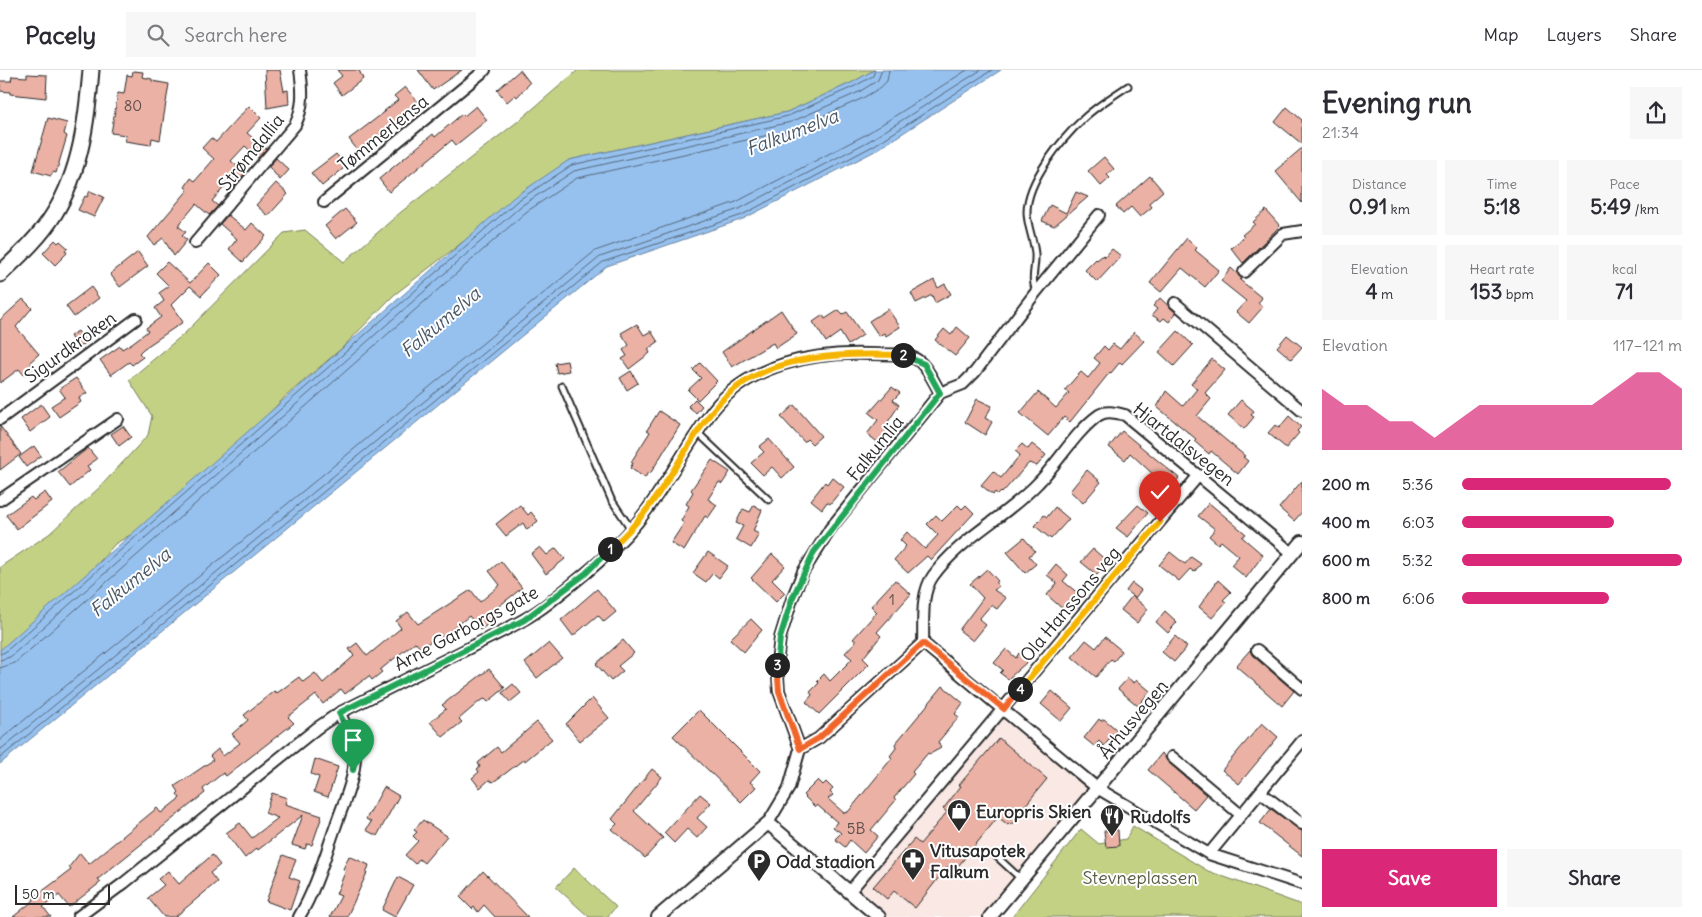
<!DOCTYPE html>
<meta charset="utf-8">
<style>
:root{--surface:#fff;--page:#f7f7f7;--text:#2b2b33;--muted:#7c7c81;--line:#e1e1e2;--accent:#db2777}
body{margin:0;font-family:Delius,sans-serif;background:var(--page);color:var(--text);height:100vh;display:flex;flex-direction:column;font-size:19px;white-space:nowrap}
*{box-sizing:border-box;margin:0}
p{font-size:16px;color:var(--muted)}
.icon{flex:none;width:28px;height:28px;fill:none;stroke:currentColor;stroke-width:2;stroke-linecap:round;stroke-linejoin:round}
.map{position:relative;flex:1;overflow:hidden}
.drawer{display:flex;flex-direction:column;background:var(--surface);width:400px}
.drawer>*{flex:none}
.scale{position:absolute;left:15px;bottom:12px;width:95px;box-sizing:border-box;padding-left:5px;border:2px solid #2b2b2b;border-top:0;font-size:14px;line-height:18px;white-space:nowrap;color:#2b2b2b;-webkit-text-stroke:4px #fff;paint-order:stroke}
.pin{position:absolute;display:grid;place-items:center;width:42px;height:42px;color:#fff;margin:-51px -21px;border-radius:50% 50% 50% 0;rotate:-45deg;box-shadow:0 0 5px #0007}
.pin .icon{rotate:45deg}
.km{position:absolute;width:25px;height:25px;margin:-12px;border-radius:50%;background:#222;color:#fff;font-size:14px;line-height:25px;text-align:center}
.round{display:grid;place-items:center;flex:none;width:52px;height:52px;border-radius:0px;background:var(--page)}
.overview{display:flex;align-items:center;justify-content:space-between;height:85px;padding:0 20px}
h1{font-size:28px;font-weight:700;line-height:38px}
.metrics{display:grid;grid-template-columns:repeat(3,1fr);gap:8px;height:85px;padding:5px 20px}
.metrics div{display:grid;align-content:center;border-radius:0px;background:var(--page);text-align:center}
.metrics b{font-size:21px;font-weight:700}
.metrics small{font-size:14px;font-weight:400}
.metrics p{font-size:14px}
.chart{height:140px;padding:10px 20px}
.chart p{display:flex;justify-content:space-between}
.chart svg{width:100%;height:90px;margin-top:5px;fill:var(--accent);opacity:.7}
.button{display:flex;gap:10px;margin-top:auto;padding:10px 20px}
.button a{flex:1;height:58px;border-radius:0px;background:var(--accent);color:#fff;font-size:20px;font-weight:700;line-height:58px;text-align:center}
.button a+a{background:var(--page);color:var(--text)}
ul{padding:0 20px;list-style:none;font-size:16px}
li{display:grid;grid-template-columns:80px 60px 1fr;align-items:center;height:38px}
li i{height:12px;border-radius:6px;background:var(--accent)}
header{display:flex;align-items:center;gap:30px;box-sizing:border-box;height:70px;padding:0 25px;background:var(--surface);border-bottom:1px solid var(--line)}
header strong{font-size:24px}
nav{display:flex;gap:28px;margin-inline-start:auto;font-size:18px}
.search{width:350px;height:45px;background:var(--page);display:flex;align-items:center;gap:12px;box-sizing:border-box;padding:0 18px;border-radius:0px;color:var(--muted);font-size:19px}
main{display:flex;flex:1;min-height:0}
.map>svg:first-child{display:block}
</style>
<header>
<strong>Pacely</strong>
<div class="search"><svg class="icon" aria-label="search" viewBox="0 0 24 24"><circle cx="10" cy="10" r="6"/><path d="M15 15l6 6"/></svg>Search here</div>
<nav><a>Map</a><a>Layers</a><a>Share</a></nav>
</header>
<main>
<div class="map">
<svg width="1302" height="847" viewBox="0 0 1302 847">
<rect width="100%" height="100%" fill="#fff"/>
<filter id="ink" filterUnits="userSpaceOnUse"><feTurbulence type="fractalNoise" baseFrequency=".02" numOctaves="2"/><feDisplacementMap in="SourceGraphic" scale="10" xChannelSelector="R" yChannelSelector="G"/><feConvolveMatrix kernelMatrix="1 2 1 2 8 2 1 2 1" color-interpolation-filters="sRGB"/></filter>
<g filter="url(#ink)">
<path fill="#f9e8e4" d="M1004,639L1097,718L995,847H879L850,821Z"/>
<path fill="#c3d185" stroke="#777e58" d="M578,0H874L853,12L787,42L569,90L394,225L342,278L285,327L182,434L115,474L66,530L0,583V497L49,464L100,417L148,365L152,346L129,310L185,263L284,163L305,160L344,192L401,142L521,49Z
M1133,756L1208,801L1302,835V847H1012L1081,759L1099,774L1126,769Z
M574,798L616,837L607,847H589L556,817Z"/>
<path fill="#96c1ef" stroke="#6b85a1" d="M874,0H1001L875,81L743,149L607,196L0,694V580L514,127L569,90L787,42L853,12Z"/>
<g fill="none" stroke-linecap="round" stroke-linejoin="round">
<path stroke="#566779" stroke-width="1" d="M0,584L5,582L517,131L572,95L788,46L855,16L873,6L875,0
M0,590L10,587L521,136L574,101L791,52L859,22L878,10L882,0
M0,598L15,593L526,142L577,108L791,60L861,29L880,18L887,11L889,0
M0,670L595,181L736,132L865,65L967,0
M0,680L600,187L739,139L869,71L981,0
M0,688L603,192L742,145L873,76L992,0"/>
</g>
<path fill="#eab1a4" stroke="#2b2b2b" d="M265,0H280L284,21L288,20L289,34L267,38Z
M337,0H359L363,9L342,25L333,13L342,6Z
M418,0H462L433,20Z
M520,0L530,13L517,27L515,25L507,32L497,20Z
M133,1L143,2L142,7L152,9V11L169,14L160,70L152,68L151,75L125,71L126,65L111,63L118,23L124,24L127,5L132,6Z
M27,4L47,5L46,28L10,24V22L0,21V11H11L12,6L27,7Z
M405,17L420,34L358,81L349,69L386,41L383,42L398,30L394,26Z
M249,36L261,48L247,63L266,79L258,88L245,76L231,91L245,103L234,116L229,112L212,131L218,136L209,145L196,134L178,156L186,162L182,166L187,170L174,186L163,168L154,175L148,167L188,120L185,117L191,108L195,111L214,89L202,78L211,68L216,72Z
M476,36L487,50L456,75L452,70L389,122L379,109L433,64L435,67L462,44L464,46Z
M1287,37L1302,50V74L1275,52Z
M48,48L67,53L64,64L67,66L56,103L53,102L51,106L33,101Z
M1302,78V133L1275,101Z
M336,84L345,95L344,98L322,116L311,103Z
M1104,87L1114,99L1107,105L1110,108L1101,116L1088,101Z
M276,88L289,100L280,110L269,97Z
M1150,106L1163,121L1149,133L1152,137L1140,147L1131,137L1123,144L1116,136Z
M276,113L288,124L268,146L256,135Z
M90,121L104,127L94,147L78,140L85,126L87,127Z
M1076,122L1088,127L1054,156L1042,151L1050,135L1066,143Z
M345,139L357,152L336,169L325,156Z
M1266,140L1280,156L1243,193L1231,178L1244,167L1242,165L1255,154L1253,152Z
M228,145L246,160L252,153L266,166L243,192L229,179L237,169L220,154Z
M1187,168L1197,178L1195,180L1219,200L1205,217L1182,198L1161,222L1150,213Z
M55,170L58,173L60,171L68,178L65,180L67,183L55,195L43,183Z
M1112,179L1121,186L1097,212L1085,200L1096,189L1097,190L1103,185L1105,187Z
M138,182L148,196L120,217L110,204Z
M167,192L190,213L209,193L221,205L201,226L190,216L171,235L183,252L143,279L139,283L143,287L132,295L129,292L111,305L100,290L120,276L122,279L132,273L148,261L146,258L161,247L155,238L164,231L159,223L169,216L156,203Z
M1231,198L1242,208L1240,210L1262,228L1258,233L1263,237L1249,253L1236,242L1246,231L1221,211Z
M934,210L938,218L945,214L951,224L935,233L932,225L916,233L911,223Z
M91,217L99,228L74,247L66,236Z
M1160,228L1176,243L1169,252L1164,248L1161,251L1152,245L1157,239L1153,236Z
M23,229L32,238L16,257L39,284L30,292L34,297L24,305L19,299L0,313V250Z
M888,239L900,257L886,266L884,263L879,266L869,251Z
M781,240L797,264L776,278L773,273L732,297L722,282Z
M839,240L843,244L847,242L863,265L848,275L840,262L826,272L813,252L823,245L825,249Z
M637,254L644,265L651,261L658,272L648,279L650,283L629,299L622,289L627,286L623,280L629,275L621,263Z
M957,257L970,268L955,286L935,270L944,259L951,265Z
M78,261L86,273L77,278L70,266Z
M1178,261L1193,275L1174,296L1159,282Z
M1134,262L1144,271L1122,294L1120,292L1111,303L1110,302L1070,352L1064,347L1048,366L1020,343L1038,322L1056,338L1069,323L1065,320L1076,307L1081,302L1088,308L1100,293L1094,288L1104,276L1108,280L1113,274L1120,279Z
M1287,265L1302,277L1291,289L1277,277Z
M1212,289L1225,300L1205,323L1211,329L1197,346L1245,386L1243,387L1248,391L1238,404L1211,381L1209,384L1194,371L1196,369L1157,337L1166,321L1183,336L1197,319L1191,314Z
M567,291L569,301L557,303L555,293Z
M700,293L717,311L698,330L688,320L701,308L693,300Z
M631,301L638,313L627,320L620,308Z
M76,308L87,323L79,328L81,332L59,347L51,336L65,327L59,319Z
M892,317L900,323L893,330L899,335L886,355L891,360L880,374L867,364L878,350L869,343Z
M695,329L702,336L696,343L688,336Z
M977,329L992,336L985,348L992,352L985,365L965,352Z
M1241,330L1254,341L1251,345L1254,347L1244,359L1228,345Z
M41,334L50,347L30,362L21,349Z
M794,335L821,366L812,374L807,369L804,372L781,347Z
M659,341L680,355L650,404L648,402L645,408L630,398L633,393L631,392L650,362L647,360Z
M1289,346L1301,357L1297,361L1299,363L1286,378L1268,363L1275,355L1279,358Z
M0,356L21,384L0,400Z
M123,356L131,367L119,376L111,364Z
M1122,361L1179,408L1169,419L1130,383L1125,390L1109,377Z
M769,369L794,397L782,408L772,397L763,405L751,393L764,382L759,377Z
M1022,374L1028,379L1032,374L1046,385L1037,396L1029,393L1002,423L1001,422L998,425L995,422L993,425L981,415L993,401L1001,408L1020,385L1015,381Z
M34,376L41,386L26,397L19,387Z
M88,378L97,389L87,396L90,400L70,417L58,402Z
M712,390L730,402L722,414L719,412L708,429L717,435L708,448L705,446L684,481L671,473L684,453L681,451L689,436L686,434L693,422L691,420Z
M1087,400L1101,412L1083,433L1070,421Z
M832,407L844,417L830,434L827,432L822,439L811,430L825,412L827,414Z
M1302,411V442L1294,451L1279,438Z
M45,422L52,432L17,459L6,445L31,427L34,430Z
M1209,433L1246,464L1242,467L1263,485L1246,508L1231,495L1239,486L1221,471L1218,474L1209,466L1215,459L1198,446Z
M520,435L528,445L531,442L538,451L527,460L523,453L506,466L496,454Z
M754,435L762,440L753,461L759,464L751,478L736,469L743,456L736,453L743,439L750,442Z
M958,435L962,439L966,435L974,443L931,490L927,486L908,503L894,490L906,476L900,470L907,462L925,479L938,465L927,454L936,445L942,451Z
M1138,435L1148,443L1128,467L1116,458Z
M1055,437L1069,449L1051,469L1035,456L1044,445L1047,447Z
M1024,468L1035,481L1029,486L1036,494L1025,503L1007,482Z
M540,477L547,485L556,478L565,489L546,504L531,484Z
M1093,479L1108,492L1097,505L1081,492Z
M708,482L728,496L719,508L713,503L706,512L693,503Z
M1170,482L1185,494L1191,487L1201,494L1194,502L1190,499L1179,511L1159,495Z
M772,484L785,496L772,510L785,523L776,532L751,508Z
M501,491L522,518L489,544L494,550L480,560L469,546L440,569L437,566L421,579L415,572L380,600L382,602L372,610L369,606L345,624L341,619L323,634L316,625L288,647L294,653L226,706L223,703L203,719L205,723L98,809L101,812L69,837L59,825L43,837L51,847H13L34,830L33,828L71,800L69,797L80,783L89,794L157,738L161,743L180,728L177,724L179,722L175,716L213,690L210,686L218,679L223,686L240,673L232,664L248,650L244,645L274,621L277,623L299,607L303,612L315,603L323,613L354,586L349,579L357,573L367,586L401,558L396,551L408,542L418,554L471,520L480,532L500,515L489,501Z
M1056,494L1068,505L1063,511L1080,525L1066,542L1047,525L1057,513L1047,505Z
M987,499L998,511L996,513L999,516L994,520L1006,528L997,539L991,535L979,549L986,555L973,571L959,560L983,528L970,514Z
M895,510L911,524L877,562L881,566L863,588L869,594L819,644L806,632L812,625L810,622L819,613L817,611L824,604L830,611L852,589L845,583L856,571L853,569L877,542L871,536Z
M1218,510L1231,522L1223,530L1226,532L1212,548L1199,537Z
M1132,513L1141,520L1135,528L1126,521Z
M597,519L616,542L604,552L598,545L573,566L561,550Z
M1132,526L1148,539L1137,553L1121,540Z
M1165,541L1177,552L1168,563L1156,552Z
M751,549L762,560L744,582L730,569Z
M1175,566L1187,577L1174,592L1162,582Z
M1105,567L1122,581L1114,591L1111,589L1096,607L1072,587L1086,570L1096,578Z
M623,570L634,583L618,596L623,601L611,611L596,594Z
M549,573L562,588L537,608L525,593Z
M1006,579L1016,588L1019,583L1028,591L1008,609L1000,603L1003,600L994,593Z
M1250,580L1252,585L1294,621L1282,636L1236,596Z
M489,599L505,618L488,632L485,629L480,631L459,649L462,652L443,667L430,652L446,639L442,635Z
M1128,608L1134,613L1137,610L1150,621L1138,636L1118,619Z
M513,614L521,623L510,632L502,623Z
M943,616L963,633L955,644L959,647L938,672L941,678L930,684L928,683L912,702L914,704L894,728L896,730L871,760L878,766L864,783L850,770L845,777L835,769L841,763L833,757L837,752L817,735L815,737L803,725L818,710L823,715L826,712L833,719L830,722L833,725L828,729L844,743L848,742L892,688L890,686L896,678L895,674Z
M1052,621L1072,638L1061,651L1041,634Z
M592,628L609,648L580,671L566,654Z
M699,640L760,701L750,712L756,717L741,732L673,666Z
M1099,649L1101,651L1104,649L1117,660L1104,676L1099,671L1094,676L1084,668Z
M537,652L552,669L525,691L524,689L506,703L493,712L489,710L480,718L472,708L479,702L477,699L480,697L478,693L497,677L501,682Z
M1262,653L1278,667L1239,714L1222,700Z
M999,668L1047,709L1019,743L1021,744L1012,755L1010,753L1008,755L998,747L959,795L947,797L915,838L894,821L887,829L873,817L914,769L920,774L947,742L943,739L961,716L959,715Z
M1162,683L1168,692L1206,725L1194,739L1148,700Z
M315,689L338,697L328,727L314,722L319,707L311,704Z
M652,699L662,707L634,741L663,768L645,788L612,759L617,754L612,749Z
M384,717L399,726L377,766L366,760L371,752L366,749Z
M272,723L287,728L285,734L322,746L312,775L307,774L305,779L292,775L303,745L258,780L257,778L245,788L226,763L240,753L252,768L278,748L265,743Z
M700,724L711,733L697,748L707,757L697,768L687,759L674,773L664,763Z
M1271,739L1302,761V786L1260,753Z
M423,750L447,766L424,793L419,789L415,794L405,785L418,771L413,766L417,762L414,760Z
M1118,760L1119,776L1106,777L1104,761Z
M212,785L220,795L210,803L217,812L175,847H164L148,828L164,815L158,809L168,801L179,814Z
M283,785L296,790L289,807L300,811L290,840L266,831Z
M349,786L369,795L366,805L347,847H330L341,826L336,824L346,800L343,799Z
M483,801L528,847H495L484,835L478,842L474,837L472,839L460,827Z
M398,807L413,815L395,847L382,840Z"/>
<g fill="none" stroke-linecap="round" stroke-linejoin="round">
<g stroke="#2b2b2b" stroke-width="9">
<path id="service" d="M1036,221C1030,209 1036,197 1035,184C1034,170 1027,156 1027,142C1027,110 1062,69 1084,48C1097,36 1113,26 1128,16
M562,316L611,429L631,459
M698,363L769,430
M996,786L1021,809"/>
</g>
<g stroke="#2b2b2b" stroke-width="14">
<path id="minor" d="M324,132L485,0
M195,173L295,55C304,37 303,20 300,0
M1244,202L1283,164L1302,161
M1175,233L1302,341
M0,349L136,249
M0,430L118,349
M923,573C924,553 920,524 933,506C960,468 1006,447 1038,413C1058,393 1076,361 1099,345C1107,340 1116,343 1125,345L1292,483
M923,573L1097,718L1209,784L1302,814
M1257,580L1302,619
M800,679L779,621L777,593L780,568L792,529L803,502L830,459L940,323L963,314L975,302L1036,222L1099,145
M1172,687L1241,745
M1260,722L1302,754
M768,753L789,718L800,679L819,668L923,573
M1209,784L1302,671
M850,821L1199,405
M78,847L124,813L317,658L339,643C383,621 427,599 471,577C498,563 526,551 550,532C584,505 621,476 646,441C670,408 689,372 713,340C749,294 814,282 868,284C915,285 918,280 940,323
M299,847C316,819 325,786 336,755C343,734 355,709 355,685C355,670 346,656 339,643"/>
</g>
<g stroke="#2b2b2b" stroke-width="16">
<path id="tertiary" d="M658,847L768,753L879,847
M990,847L1302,472"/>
</g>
<g stroke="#2b2b2b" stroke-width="19">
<path id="secondary" d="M0,204C19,186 40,167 54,144C81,101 87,49 91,0"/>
</g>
<use href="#service" stroke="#fff" stroke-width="5"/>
<use href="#minor" stroke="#fff" stroke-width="10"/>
<use href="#tertiary" stroke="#fff" stroke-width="12"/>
<use href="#secondary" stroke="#fff" stroke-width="15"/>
</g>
</g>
<g fill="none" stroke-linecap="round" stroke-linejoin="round" filter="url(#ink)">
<g stroke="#fff" stroke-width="10">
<path id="split-1" d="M353,700C357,677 349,663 339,643L524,550L585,504L610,479"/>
</g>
<g stroke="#fff" stroke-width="10">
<path id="split-2" d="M610,479C622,468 634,456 644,443C670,411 688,372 714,339C759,283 838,283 903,285"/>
</g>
<g stroke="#fff" stroke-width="10">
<path id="split-3" d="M777,595L780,568L792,529L814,482L940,323L924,294L903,285"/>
</g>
<g stroke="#fff" stroke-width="10">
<path id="split-4" d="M777,595L779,621L800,679L819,668L923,573L1004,639L1020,619"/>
</g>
<g stroke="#fff" stroke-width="10">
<path id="split-5" d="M1020,619L1160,452"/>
</g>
<use href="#split-1" stroke="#22a559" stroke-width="6"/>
<use href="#split-2" stroke="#f5b400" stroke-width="6"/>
<use href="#split-3" stroke="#22a559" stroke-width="6"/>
<use href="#split-4" stroke="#f0652b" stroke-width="6"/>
<use href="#split-5" stroke="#f5b400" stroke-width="6"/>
</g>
<defs>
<g id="shop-pin" transform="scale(1.25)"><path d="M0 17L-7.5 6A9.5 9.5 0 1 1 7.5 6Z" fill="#2b2b2b" stroke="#fff"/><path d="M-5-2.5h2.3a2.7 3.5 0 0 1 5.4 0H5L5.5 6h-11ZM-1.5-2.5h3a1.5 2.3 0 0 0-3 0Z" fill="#fff"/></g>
<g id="restaurant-pin" transform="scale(1.25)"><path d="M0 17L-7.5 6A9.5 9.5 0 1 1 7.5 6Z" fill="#2b2b2b" stroke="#fff"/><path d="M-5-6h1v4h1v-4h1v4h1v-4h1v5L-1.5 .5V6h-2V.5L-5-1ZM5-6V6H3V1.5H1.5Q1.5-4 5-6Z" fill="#fff"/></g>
<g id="pharmacy-pin" transform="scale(1.25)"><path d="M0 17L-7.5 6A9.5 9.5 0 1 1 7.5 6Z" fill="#2b2b2b" stroke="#fff"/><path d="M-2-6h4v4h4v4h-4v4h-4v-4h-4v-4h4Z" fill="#fff"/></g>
<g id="parking-pin" transform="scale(1.25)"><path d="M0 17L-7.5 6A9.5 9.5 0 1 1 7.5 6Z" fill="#2b2b2b" stroke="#fff"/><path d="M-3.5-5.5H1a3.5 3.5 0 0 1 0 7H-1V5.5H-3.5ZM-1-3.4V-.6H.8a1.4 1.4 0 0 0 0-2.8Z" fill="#fff"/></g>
</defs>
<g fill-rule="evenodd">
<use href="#shop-pin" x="959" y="741"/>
<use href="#restaurant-pin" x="1112" y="746"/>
<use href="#pharmacy-pin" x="913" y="790"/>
<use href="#parking-pin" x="759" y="791"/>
</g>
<g text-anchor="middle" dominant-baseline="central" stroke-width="4" stroke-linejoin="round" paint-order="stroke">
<g font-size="15" fill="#5b4c49">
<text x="133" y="35">80</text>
<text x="892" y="529">1</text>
<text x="856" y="758">5B</text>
</g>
<g font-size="18" fill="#2b2b2b" stroke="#fff">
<text transform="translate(383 63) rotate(-39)">Tømmerlensa</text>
<text transform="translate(251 82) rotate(-51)">Strømdallia</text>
<text transform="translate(70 277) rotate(-36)">Sigurdkroken</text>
<text transform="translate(1184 374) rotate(38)">Hjartdalsvegen</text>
<text transform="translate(875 378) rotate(-51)">Falkumlia</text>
<text transform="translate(1070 534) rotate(-50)">Ola Hanssons veg</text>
<text transform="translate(466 558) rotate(-28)">Arne Garborgs gate</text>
<text transform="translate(1133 649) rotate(-50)">Århusvegen</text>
</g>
<g font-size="18" font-weight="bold" fill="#2b2b2b" stroke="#fff" text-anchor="start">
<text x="976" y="741">Europris Skien</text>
<text x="1130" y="746">Rudolfs</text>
<text x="930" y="780">Vitusapotek<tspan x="930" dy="21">Falkum</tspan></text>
<text x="776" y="791">Odd stadion</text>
</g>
<g font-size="18" fill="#595d46" stroke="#fff">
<text x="1140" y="807">Stevneplassen</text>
</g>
<g font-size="19" font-style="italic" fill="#4b5866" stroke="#fff">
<text transform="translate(792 62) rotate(-21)">Falkumelva</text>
<text transform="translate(440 252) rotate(-40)">Falkumelva</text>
<text transform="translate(130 512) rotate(-39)">Falkumelva</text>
</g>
</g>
</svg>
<div class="scale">50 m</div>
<div class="pin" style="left:353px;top:700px;background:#1e9e55"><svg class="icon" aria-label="arrive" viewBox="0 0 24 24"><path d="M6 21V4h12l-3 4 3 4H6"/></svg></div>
<div class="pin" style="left:1160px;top:452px;background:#d93025"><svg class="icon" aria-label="check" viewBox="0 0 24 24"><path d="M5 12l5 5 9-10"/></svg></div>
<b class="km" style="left:610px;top:479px">1</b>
<b class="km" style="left:903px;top:285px">2</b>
<b class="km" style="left:777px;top:595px">3</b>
<b class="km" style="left:1020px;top:619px">4</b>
</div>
<section class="drawer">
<div class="overview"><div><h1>Evening run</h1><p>21:34</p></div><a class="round"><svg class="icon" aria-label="share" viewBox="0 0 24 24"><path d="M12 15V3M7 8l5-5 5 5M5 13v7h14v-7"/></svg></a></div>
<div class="metrics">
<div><p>Distance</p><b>0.91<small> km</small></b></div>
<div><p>Time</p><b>5:18</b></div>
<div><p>Pace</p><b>5:49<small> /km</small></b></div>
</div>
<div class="metrics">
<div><p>Elevation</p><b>4<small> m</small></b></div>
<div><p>Heart rate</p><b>153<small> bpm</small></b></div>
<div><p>kcal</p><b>71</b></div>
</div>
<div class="chart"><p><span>Elevation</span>117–121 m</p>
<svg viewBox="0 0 160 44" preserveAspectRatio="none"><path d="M0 44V14L10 22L20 22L30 30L40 30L50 38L60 30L70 22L80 22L90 22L100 22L110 22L120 22L130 14L140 6L150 6L160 14V44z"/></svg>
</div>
<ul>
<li><b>200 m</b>5:36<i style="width:95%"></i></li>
<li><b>400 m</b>6:03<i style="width:69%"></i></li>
<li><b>600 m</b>5:32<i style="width:100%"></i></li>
<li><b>800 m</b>6:06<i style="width:67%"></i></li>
</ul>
<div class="button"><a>Save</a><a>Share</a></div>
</section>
</main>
